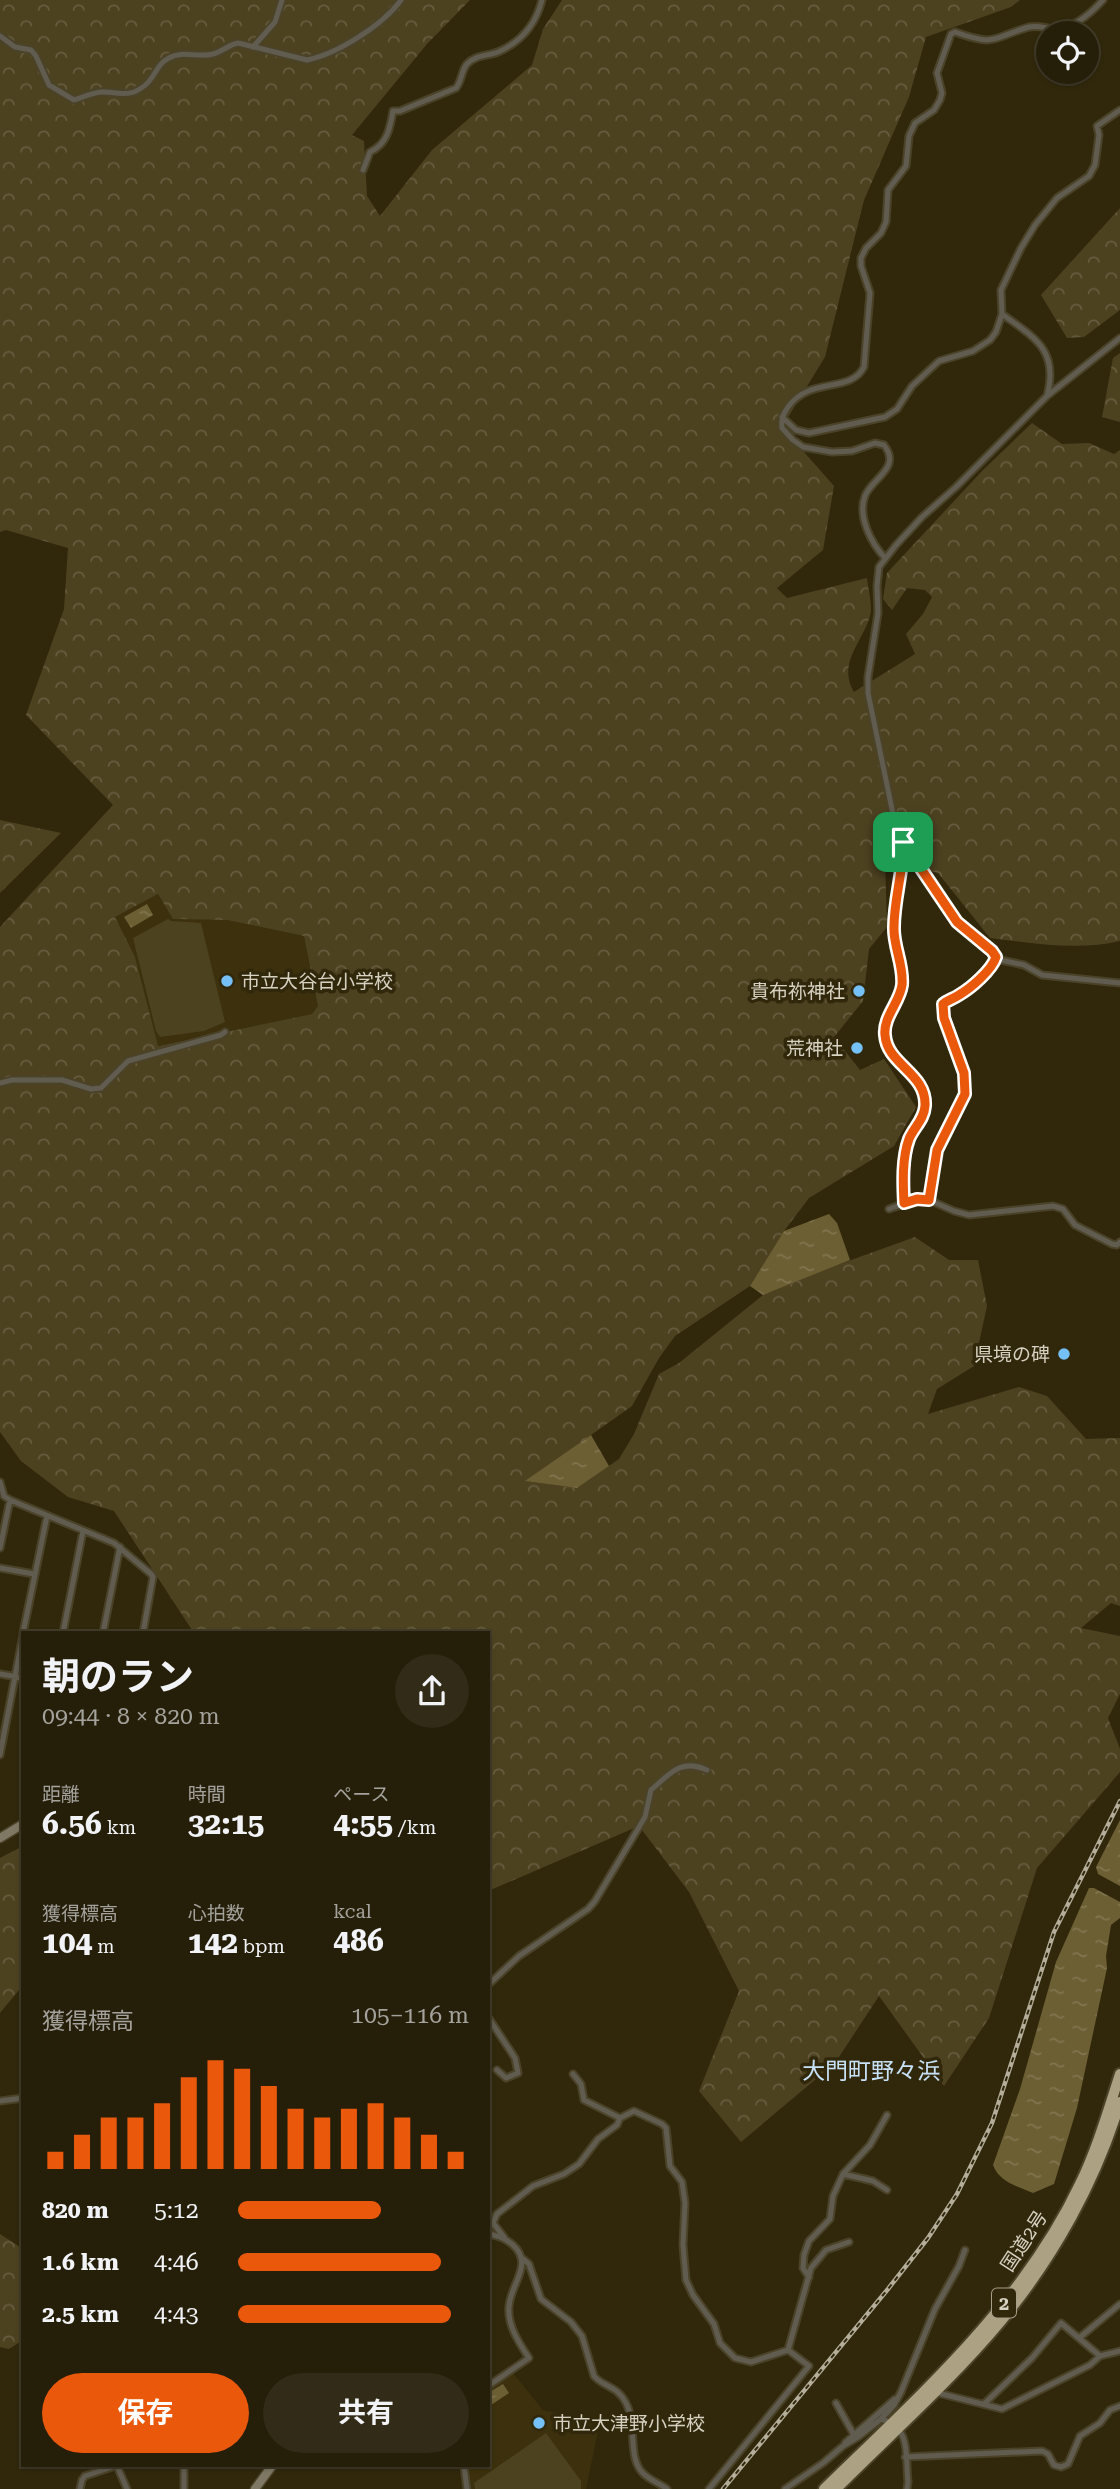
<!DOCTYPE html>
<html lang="ja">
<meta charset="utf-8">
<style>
:root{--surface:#251e09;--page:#312b17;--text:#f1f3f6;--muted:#a3a29c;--line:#423c2a;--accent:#ea580c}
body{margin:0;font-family:"Roboto Serif","Noto Sans JP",serif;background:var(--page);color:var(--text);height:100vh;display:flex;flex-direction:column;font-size:26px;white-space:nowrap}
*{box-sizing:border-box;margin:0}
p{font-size:23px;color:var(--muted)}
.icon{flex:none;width:38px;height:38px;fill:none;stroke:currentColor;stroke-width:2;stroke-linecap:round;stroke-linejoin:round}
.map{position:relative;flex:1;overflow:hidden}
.side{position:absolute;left:21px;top:1631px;width:469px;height:836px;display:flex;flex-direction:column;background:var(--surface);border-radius:0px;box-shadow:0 2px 5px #0004,0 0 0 2px var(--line)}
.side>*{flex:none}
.tools{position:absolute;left:1036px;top:21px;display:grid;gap:14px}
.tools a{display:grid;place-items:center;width:63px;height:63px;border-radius:50%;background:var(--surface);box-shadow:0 2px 5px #0004,0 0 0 2px var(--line);font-size:35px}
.pin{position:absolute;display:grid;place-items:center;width:60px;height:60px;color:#fff;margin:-30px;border-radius:14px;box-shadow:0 4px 10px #0006}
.round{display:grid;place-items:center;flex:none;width:74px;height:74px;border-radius:37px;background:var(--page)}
.summary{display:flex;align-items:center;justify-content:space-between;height:119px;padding:0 21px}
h1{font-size:38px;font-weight:700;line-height:52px}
.stats{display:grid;grid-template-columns:repeat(3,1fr);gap:10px;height:119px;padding:7px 21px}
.stats div{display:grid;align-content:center}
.stats b{font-size:30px;font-weight:700}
.stats small{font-size:19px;font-weight:400}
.stats p{font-size:19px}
.chart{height:196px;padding:14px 21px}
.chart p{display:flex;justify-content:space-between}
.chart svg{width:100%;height:126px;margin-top:7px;stroke:var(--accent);stroke-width:6}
.button{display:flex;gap:14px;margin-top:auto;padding:14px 21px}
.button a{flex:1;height:80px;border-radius:42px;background:var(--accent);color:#fff;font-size:28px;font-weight:700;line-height:80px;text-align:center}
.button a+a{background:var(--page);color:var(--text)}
ul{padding:0 21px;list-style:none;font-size:23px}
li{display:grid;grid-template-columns:112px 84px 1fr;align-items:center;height:52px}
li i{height:18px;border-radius:9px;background:var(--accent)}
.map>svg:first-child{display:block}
</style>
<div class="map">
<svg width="1120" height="2489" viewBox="0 0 1120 2489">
<defs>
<pattern id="forest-crowns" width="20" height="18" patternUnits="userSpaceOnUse" patternTransform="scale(1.75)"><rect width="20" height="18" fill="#4d4220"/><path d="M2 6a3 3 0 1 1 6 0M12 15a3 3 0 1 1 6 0" fill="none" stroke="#665c3f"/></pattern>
<pattern id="water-ripples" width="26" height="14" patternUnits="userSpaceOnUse" patternTransform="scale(1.75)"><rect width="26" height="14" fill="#6d5f34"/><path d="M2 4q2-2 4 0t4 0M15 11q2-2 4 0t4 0" fill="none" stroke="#817550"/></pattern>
</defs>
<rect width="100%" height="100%" fill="#31280c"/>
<path fill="#3c310c" d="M158,894L173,919L227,920L304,936L318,1006L312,1014L157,1046L135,957L115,917Z
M512,2372L543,2410L561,2414L582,2415L598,2431L586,2489H472L468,2466H488V2389Z"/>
<path fill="url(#forest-crowns)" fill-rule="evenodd" d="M0,0H470L427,44L352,135L364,141L367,196L380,216L432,150L532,65L543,29L562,0H1020L1011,7L926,37L909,97L864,200L825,357L782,427L834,486L823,550L777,588L787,598L867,578C868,589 873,606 870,616C862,643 837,664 854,692L915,654L906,634L923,614L932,597L925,590L907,588L892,610L883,599L887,573L983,470L1032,423L1062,444L1089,443L1114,454L1120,450V941C1078,951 1032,943 990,938L938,873L885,859L887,927L869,949L863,1001L834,1037L860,1070L884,1059L916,1107L894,1146L809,1198L784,1231L750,1286L675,1336L659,1358L632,1406L526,1481L577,1488L619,1459L634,1434L659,1374L679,1363L763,1295L840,1264L915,1237L949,1260H978L987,1306L974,1366L937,1389L928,1414L1019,1387L1047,1396L1086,1439L1120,1438V1606L1111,1603L1081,1628L1120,1636V1694L1108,1718L1120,1749V1772L1037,1868L989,2018L944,2086L879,1996L835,2063L741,2142L699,2091L739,1991L689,1892L639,1826L488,1891V1633H194L114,1511L68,1497L21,1461L0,1432V927L113,805L26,715L64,609L68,548L6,530L0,532ZM158,894L173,919L227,920L304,936L318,1006L312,1014L158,1046L135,957L115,917Z
M1120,208V310L1084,337L1067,338L1041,295Z
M1120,353V422L1102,417L1113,358Z
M0,820L61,833L0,893Z
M23,1846V1985L0,2013V1858Z
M0,2234L23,2249V2340L9,2349L0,2347Z"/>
<path fill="#4d4220" d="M168,919L171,921L201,923L225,1022L204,1031L160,1037L156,1031L133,938Z
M546,2433L581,2481V2489H475L474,2483Z"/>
<path fill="url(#water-ripples)" d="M147,904L153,915L131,928L124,917Z
M829,1214L837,1223L850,1260L763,1295L750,1286L784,1231Z
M591,1435L609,1466L577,1488L525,1481Z
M1120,1820V1886L1098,1874L1096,1867Z
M1089,1888H1094L1120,1902V1918L1111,1925L1106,1956L1107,1968L1077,2108L1054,2184L1033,2193C1017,2186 999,2182 993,2165L1020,2089L1056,1962Z
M503,2384L509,2393L488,2407V2393Z"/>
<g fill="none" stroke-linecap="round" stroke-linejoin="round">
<g stroke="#4b4329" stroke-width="9">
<path id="street" d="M0,36L15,47L31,50L36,56L49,85L74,100C83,97 92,93 101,92C112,91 122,96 134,92C157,82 153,66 169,58C182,50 198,58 213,54C222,52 228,45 238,43L307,60C337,54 383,25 401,0
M253,47L275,22L282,0
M363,170L370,152C387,144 390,129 393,111H400L456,88C462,81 461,71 467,64C475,55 488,56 498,52C521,42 536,24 542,0
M1002,314C1035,338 1059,350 1047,396
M782,417L796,430L809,433L885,417L897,409L912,386L939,361L973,351L990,340L996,332L1002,314L1001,290L1021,248L1035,225L1057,198L1089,176L1095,165L1099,135L1097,126L1120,110
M885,558C872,544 857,517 865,496C872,478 902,468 884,445L875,443L852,451L832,452L803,447L793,440L782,428C781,419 783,414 788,407C810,376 850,394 864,367L870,293L861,266V258L866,248L881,233L886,222L888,190L906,166L909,136L915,123L934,110L940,100L942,93L937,73L951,34L955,32C997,47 991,38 1029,27C1039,25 1047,29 1057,29C1074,28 1092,12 1103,0
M904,843L957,922L992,951L996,959
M996,959L1024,965L1042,975L1120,983
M0,1083L12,1080H62L91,1089L101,1088L128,1061L221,1035L225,1032
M929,1200L937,1151L965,1094L964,1073L944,1018L943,1004L960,995L996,959
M903,1203C903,1183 902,1157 910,1139C916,1123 929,1114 925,1095C920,1071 890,1062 885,1039C881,1020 898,1006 902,989C906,969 895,950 894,930C891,905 900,876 903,850V842L893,814L868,693V677L878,613L877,586L879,567L896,545L922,517L956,487L1047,396L1120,338
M889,1209L917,1199L929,1200L954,1211L969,1215L1053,1206L1063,1209L1075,1225L1112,1244L1117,1245L1120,1242
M0,1482L4,1496L10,1500L114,1543L151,1574L153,1577L143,1633
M0,1548L10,1500
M0,1568L34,1574
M23,1633L47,1516
M63,1633L83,1531
M103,1633L120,1547
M0,1674L23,1678
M0,1755L23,1635
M488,1985L519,1956L588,1909L595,1901L645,1817L651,1790C670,1774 680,1758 707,1770
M488,2017L515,2058L518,2073L506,2078L497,2070
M573,2074L581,2084L584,2100L620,2118
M0,2101L23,2098
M843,2174L873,2181L887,2190
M488,2234C499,2236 505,2238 513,2245C534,2264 511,2283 509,2306C507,2325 519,2343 529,2358L488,2386
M504,2237L493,2223L497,2214L533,2186L564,2174L579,2164L598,2139L617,2125L620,2118L634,2111L662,2124L666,2128L670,2166L682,2182L685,2203L683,2245L686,2280L693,2295L714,2324L720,2343L735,2358L751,2362L788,2350
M523,2259L529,2264L541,2299L571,2322L582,2336L594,2376C603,2387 618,2386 626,2403C637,2424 628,2455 641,2471C647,2479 659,2483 667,2489
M809,2277L803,2268L804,2255L809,2241L830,2219L833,2196L843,2174L870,2145L887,2115
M1079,2338L1120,2304
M934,2392L1002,2409L1090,2365L1100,2356L1120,2351
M836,2403L854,2435
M984,2404L1032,2358L1061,2323L1100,2356
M881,2419L894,2405L901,2392L935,2309L959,2266L965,2250
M845,2443L895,2399
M905,2457L1042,2451L1048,2454L1054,2465L1061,2467L1068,2464L1080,2436L1100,2423L1110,2410L1120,2406
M117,2466L127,2489
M184,2466V2489
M464,2466L467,2489
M80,2489L82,2480L85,2476L115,2466
M709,2489L809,2366L788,2350L811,2268L826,2250L849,2242
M785,2489L823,2463L843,2446L858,2437L881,2419C912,2428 905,2454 908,2482L907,2489"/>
</g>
<g stroke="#4b4329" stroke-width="11">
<path id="secondary" d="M0,1838L23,1824
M255,2489L272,2466"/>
</g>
<g stroke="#4b4329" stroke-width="14">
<path id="highway" d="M824,2489C918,2397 1023,2305 1080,2184C1097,2149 1108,2111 1120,2074
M836,2489C891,2434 951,2381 1001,2321C1054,2257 1096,2181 1120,2102"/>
</g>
<use href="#street" stroke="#605c4f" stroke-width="5"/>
<use href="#secondary" stroke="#7f7864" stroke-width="8"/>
<use href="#highway" stroke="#aca182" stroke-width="10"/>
<g stroke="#b3ad9a" stroke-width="4.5">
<path id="rail" d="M723,2489L888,2289L928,2238L957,2194L992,2123L1054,1932L1120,1801"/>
</g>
<use href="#rail" stroke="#31280c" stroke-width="2" stroke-dasharray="5" stroke-linecap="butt"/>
</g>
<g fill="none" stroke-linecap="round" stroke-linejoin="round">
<g stroke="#fff" stroke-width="14">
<path id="route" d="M903,842L957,922L992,951L996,957C992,970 971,988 959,995C953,999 948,1000 943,1004L944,1018L964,1073L965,1094L937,1150L929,1200L917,1199L904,1203C903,1183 902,1158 909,1139C914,1127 924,1120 925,1106C927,1073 887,1065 885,1035C883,1017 900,1002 902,985C904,965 893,946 894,927C894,898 904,870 903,842Z"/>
</g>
<use href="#route" stroke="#ea580c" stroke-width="9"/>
</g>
<g fill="#75c0f6" stroke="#31280c" stroke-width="2.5">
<circle cx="227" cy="981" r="7"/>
<circle cx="859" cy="991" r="7"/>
<circle cx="857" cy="1048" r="7"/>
<circle cx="1064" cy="1354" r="7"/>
<circle cx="539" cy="2423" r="7"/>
</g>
<g text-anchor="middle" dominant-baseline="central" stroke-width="7" stroke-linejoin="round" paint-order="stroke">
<rect fill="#31280c" stroke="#a49e8b" stroke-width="2" x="992" y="2288.5" width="24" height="29" rx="5"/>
<g font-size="18" font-weight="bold" fill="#d6d1c1">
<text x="1004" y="2303">2</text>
</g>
<g font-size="19" fill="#d6d1c1" stroke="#31280c" text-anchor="end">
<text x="241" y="981" text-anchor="start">市立大谷台小学校</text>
<text x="845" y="991">貴布祢神社</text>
<text x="843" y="1048">荒神社</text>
<text x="1050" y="1354">県境の碑</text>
<text x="553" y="2423" text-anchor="start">市立大津野小学校</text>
</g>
<g font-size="19" fill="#d6d1c1" stroke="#31280c">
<text transform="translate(1024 2241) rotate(-57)">国道2号</text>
</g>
<g font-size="23" fill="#c7e1f6" stroke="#31280c">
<text x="871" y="2071">大門町野々浜</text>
</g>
</g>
</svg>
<div class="tools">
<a><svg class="icon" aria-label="locate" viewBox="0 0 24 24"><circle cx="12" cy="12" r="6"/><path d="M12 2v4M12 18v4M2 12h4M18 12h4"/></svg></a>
</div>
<div class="pin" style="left:903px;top:842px;background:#1e9e55"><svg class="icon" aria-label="arrive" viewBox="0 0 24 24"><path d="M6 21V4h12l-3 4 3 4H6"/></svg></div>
<section class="side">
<div class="summary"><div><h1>朝のラン</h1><p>09:44 · 8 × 820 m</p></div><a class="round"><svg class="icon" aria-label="share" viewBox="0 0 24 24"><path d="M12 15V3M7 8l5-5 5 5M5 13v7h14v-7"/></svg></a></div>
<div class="stats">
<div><p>距離</p><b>6.56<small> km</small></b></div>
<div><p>時間</p><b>32:15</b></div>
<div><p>ペース</p><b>4:55<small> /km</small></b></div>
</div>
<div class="stats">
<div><p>獲得標高</p><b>104<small> m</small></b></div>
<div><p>心拍数</p><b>142<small> bpm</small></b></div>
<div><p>kcal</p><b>486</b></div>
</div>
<div class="chart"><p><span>獲得標高</span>105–116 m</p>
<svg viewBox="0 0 160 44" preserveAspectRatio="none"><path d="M5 44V38M15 44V32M25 44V26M35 44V26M45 44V21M55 44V12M65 44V6M75 44V9M85 44V15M95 44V23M105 44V26M115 44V23M125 44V21M135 44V26M145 44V32M155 44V38"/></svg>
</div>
<ul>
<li><b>820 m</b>5:12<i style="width:62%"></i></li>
<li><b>1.6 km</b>4:46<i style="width:88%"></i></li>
<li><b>2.5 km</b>4:43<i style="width:92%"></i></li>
</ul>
<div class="button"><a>保存</a><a>共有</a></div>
</section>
</div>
